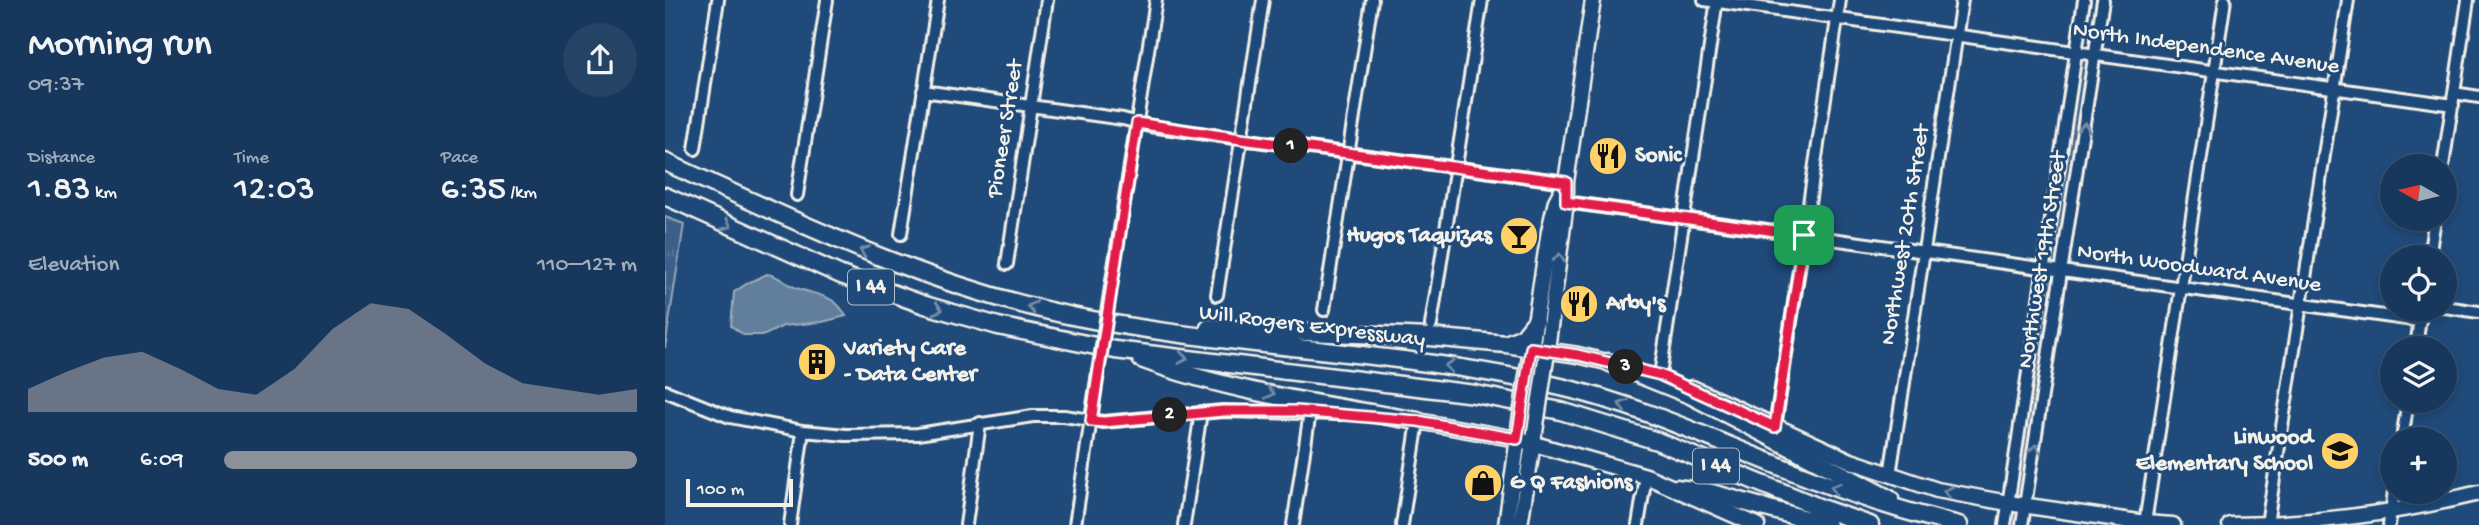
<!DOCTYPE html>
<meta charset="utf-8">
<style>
:root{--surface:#17385c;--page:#244365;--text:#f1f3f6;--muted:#9eacbb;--line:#365272;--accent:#8c9099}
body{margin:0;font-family:"Gochi Hand",sans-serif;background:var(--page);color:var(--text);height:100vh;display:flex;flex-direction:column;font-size:26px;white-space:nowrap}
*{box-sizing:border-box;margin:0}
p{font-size:23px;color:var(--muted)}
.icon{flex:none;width:38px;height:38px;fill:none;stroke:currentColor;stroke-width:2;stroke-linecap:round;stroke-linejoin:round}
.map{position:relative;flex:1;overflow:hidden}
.side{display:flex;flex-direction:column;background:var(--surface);width:665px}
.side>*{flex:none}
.needle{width:46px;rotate:278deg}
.tools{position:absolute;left:1715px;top:154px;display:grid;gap:14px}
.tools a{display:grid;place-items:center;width:77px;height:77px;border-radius:50%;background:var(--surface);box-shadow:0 4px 10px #0003,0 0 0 2px var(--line);font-size:35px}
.scale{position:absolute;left:21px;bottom:18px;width:107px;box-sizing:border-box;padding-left:7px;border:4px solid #f4f1e8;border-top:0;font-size:19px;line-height:24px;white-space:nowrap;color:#f4f1e8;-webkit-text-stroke:5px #1f4a7a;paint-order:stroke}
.pin{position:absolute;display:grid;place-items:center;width:60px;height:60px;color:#fff;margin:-30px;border-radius:14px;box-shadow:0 4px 10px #0006}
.km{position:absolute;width:35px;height:35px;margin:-18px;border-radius:50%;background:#222;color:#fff;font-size:19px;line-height:35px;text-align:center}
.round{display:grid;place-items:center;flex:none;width:74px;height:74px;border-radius:37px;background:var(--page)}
.overview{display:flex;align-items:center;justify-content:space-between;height:119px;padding:0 28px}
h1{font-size:38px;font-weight:600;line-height:52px}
.metrics{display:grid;grid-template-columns:repeat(3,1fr);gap:10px;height:119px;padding:7px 28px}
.metrics div{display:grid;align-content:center}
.metrics b{font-size:35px;font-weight:600}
.metrics small{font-size:19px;font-weight:400}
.metrics p{font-size:19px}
.chart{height:196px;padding:14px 28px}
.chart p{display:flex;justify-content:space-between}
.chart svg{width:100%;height:126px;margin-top:7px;fill:var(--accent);opacity:.7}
ul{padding:0 28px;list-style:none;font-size:23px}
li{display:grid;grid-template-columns:112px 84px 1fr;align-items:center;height:52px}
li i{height:18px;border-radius:9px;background:var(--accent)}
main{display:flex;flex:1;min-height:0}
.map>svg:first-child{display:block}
</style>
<main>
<section class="side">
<div class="overview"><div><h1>Morning run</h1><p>09:37</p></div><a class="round"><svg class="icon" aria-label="share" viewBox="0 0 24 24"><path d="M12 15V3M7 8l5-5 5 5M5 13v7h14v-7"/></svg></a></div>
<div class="metrics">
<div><p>Distance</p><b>1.83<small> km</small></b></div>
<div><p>Time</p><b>12:03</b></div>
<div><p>Pace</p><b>6:35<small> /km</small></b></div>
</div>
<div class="chart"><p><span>Elevation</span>110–127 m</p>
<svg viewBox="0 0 160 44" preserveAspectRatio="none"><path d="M0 44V36L10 30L20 25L30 23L40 29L50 36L60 38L70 29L80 15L90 6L100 8L110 17L120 27L130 34L140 36L150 38L160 36V44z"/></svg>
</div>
<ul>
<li><b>500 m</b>6:09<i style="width:100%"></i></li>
</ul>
</section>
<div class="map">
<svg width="1814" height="525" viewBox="0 0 1814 525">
<defs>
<pattern id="park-tufts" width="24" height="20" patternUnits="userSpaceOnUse" patternTransform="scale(1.75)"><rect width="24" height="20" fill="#3a5f88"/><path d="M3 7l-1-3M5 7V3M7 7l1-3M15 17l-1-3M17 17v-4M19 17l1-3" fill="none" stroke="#577699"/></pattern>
</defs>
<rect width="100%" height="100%" fill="#1f4a7a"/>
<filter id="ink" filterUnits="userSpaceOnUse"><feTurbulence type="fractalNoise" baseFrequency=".0143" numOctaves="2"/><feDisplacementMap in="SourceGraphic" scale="14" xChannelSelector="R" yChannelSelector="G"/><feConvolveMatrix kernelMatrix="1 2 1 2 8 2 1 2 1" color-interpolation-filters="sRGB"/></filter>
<g filter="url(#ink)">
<path fill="#3a5f88" stroke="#97a8b8" stroke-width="2" d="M1418,57L1425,58L1393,266L1383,262L1414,59Z
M1385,273L1391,274L1357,499L1349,498L1381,276Z"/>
<path fill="url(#park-tufts)" stroke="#97a8b8" stroke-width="2" d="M0,217L19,224L0,348Z"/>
<path fill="#627e9d" stroke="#9cacbb" stroke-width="2" d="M102,274C113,275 118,282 127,286C148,296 169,292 181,316L157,322L118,326L100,335H79L66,326L69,292L83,283Z"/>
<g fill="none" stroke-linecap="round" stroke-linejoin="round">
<g stroke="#f4f1e8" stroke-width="16">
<path id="minor" d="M1039,0L1788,105
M258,91L458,119L485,126L576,139L901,182
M1789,93L1814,97
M30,149L53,0
M1778,166L1803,0
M132,195L162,0
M894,201L1755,321
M236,234L273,0
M1764,257L1770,219
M342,264L382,0
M445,293L491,0
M552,295L598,0
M1780,307L1814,312
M659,310L707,0
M766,325L817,0
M1751,348L1756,310
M995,375L1052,0
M0,391L65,417L138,431L181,435L253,434L368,416H399L439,422L558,411L674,414
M1110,427L1175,0
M1737,439L1743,401
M1225,475L1297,0
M1480,523L1560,0
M1602,524L1683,0
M125,525L138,431
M301,525L315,423
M410,525L432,379
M519,525L536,412
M628,525L645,412
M737,525L753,421H749
M973,525L981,476
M1340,525L1419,0
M1357,525L1438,0
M1724,525L1729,492"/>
</g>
<g stroke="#f4f1e8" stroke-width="19">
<path id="major" d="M866,348L913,355L954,365
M865,356L884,231L891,201L899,186
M881,358L901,202V182L928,0
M1027,388L1186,461L1272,490L1343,503L1480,523L1508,525
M753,421L852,439L981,476L1092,525
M841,525L854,430
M855,525L869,437
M1565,525C1649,524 1733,513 1814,493"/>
</g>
<g stroke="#f4f1e8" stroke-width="21">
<path id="highway" d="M0,162C134,223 267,288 412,317C572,349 737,350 896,387C974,405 1046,439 1119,468C1176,491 1234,511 1294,525
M0,196L176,275L260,305L333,326L450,350L810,394L896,411L992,441L1156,508L1205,525
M544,328L765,337L841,344L866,348
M841,344L858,337L870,322
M476,359C564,392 661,405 753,421
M943,362L1025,395L1225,499
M1011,488L1043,492L1162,525"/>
</g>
<use href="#minor" stroke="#1f4a7a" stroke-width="10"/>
<use href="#major" stroke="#1f4a7a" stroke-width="14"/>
<use href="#highway" stroke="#1f4a7a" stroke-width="16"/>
<g stroke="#f4f1e8" stroke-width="16" stroke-linecap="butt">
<path id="minor-bridge" d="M432,379L445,293"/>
</g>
<g stroke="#f4f1e8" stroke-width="19" stroke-linecap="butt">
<path id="major-bridge" d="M854,428L865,356
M870,432L881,359"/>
</g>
<use href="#minor-bridge" stroke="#1f4a7a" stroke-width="10"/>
<use href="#major-bridge" stroke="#1f4a7a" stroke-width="14"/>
</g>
<defs><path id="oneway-chevron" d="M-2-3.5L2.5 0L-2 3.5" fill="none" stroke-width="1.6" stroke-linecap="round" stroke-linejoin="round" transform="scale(1.75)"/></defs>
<g stroke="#748da6">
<use href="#oneway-chevron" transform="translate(1419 127) rotate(-81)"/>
<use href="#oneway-chevron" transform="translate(62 225) rotate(25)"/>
<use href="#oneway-chevron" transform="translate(199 251) rotate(-158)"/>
<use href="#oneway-chevron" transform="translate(894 258) rotate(-83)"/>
<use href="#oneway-chevron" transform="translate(367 307) rotate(-167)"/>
<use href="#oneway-chevron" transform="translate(273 309) rotate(16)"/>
<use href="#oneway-chevron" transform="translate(518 358) rotate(7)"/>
<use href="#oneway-chevron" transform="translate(784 366) rotate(-173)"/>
<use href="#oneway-chevron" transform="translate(605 393) rotate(12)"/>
<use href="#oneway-chevron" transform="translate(958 405) rotate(-162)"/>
<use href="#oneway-chevron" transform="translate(1370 449) rotate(-81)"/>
<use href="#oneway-chevron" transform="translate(1170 488) rotate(-160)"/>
<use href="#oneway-chevron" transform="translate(1283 492) rotate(-168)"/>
</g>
</g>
<g fill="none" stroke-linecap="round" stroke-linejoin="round" filter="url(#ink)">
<g stroke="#fff" stroke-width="14">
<path id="route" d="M472,123L576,139L901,182V202L1139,235L1110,427L995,375L913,355L866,348L852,439L753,421L631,411H558L439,422L426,421Z"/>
</g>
<use href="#route" stroke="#e11d48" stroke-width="9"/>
</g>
<defs>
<g id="restaurant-disc" transform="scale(2.0125)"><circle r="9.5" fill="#ffd166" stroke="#1f4a7a"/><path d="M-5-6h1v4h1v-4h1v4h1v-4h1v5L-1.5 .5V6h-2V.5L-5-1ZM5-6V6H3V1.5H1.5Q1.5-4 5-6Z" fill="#111"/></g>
<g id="bar-disc" transform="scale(2.0125)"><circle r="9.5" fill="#ffd166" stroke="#1f4a7a"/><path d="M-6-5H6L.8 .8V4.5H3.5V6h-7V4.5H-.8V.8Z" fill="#111"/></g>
<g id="building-disc" transform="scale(2.0125)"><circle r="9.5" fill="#ffd166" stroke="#1f4a7a"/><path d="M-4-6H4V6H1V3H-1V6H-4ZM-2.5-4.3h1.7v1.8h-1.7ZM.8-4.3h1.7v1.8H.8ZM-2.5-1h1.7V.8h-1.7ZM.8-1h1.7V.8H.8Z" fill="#111"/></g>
<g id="school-disc" transform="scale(2.0125)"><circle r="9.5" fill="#ffd166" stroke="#1f4a7a"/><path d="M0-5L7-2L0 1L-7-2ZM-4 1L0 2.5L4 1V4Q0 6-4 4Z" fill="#111"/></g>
<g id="shop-disc" transform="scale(2.0125)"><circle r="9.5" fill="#ffd166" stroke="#1f4a7a"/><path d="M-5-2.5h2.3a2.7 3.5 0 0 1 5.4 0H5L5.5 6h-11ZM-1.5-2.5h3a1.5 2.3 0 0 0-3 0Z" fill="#111"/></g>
</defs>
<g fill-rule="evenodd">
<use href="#restaurant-disc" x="943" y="156"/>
<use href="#bar-disc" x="854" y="236"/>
<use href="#restaurant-disc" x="914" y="304"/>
<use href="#building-disc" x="152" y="362"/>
<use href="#school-disc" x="1675" y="451"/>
<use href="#shop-disc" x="818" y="483"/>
</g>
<g text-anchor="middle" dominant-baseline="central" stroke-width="6" stroke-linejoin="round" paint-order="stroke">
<g fill="#1f4a7a" stroke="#b4bfc7" stroke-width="2">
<rect x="183" y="269.5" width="46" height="35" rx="5"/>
<rect x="1028" y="448.5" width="46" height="35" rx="5"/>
</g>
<g font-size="21" font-weight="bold" fill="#f4f1e8">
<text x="206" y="287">I 44</text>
<text x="1051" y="466">I 44</text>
</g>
<g font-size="23" fill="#f4f1e8" stroke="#1f4a7a">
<text transform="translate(1541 49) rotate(8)">North Independence Avenue</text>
<text transform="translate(341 129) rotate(-81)">Pioneer Street</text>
<text transform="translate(1241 235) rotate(-81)">Northwest 20th Street</text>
<text transform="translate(1378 260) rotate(-81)">Northwest 19th Street</text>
<text transform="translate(1534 269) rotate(8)">North Woodward Avenue</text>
<text transform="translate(647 327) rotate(7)">Will Rogers Expressway</text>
</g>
<g font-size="23" font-weight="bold" fill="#f4f1e8" stroke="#1f4a7a" text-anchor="start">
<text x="970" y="156">Sonic</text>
<text x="827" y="236" text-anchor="end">Hugos Taquizas</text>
<text x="941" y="304">Arby's</text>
<text x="179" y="349">Variety Care<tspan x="179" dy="26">- Data Center</tspan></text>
<text x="1648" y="438" text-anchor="end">Linwood<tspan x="1648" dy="26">Elementary School</tspan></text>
<text x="845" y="483">G Q Fashions</text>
</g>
</g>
</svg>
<div class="tools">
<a><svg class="needle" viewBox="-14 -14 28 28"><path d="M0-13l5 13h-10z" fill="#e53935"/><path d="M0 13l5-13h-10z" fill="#9eacbb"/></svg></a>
<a><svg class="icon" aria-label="locate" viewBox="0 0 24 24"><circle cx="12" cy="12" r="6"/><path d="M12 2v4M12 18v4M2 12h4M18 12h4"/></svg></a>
<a><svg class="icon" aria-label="layers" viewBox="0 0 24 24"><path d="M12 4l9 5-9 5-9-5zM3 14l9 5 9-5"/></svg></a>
<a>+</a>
</div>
<div class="scale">100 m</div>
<div class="pin" style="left:1139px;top:235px;background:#1e9e55"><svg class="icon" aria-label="arrive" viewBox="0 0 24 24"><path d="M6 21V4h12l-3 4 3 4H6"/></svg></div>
<b class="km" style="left:626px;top:146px">1</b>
<b class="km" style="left:505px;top:415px">2</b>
<b class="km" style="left:961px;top:367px">3</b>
</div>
</main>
